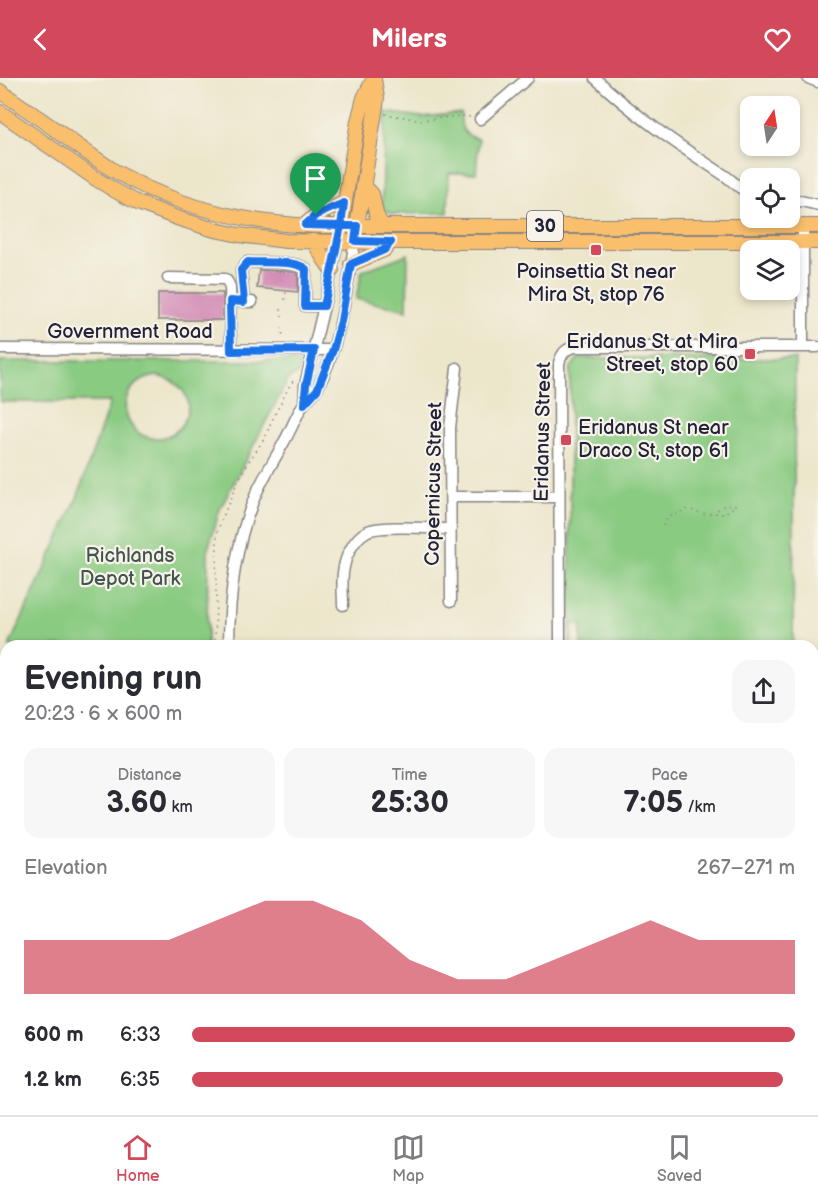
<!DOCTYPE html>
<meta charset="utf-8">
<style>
:root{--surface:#fff;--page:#f7f7f7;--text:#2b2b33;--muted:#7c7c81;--line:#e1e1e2;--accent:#d1495b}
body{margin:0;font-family:"Balsamiq Sans",sans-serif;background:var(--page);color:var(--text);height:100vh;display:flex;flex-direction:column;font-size:22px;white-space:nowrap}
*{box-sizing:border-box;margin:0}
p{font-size:20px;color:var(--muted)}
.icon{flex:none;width:33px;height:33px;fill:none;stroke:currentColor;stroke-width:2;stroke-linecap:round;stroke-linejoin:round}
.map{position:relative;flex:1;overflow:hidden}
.side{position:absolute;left:0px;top:562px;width:819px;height:476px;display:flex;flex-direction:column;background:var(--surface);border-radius:18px 18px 0 0;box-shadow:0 3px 9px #0003}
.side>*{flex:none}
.needle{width:39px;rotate:12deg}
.fabs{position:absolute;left:740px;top:18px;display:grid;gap:12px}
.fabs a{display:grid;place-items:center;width:60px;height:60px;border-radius:12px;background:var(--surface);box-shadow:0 3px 9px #0003;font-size:30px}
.pin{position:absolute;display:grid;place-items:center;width:51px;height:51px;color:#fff;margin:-62px -26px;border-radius:50% 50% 50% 0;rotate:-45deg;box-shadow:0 0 6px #0007}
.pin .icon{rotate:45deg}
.round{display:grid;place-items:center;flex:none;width:63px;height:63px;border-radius:18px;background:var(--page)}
.overview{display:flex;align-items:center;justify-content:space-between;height:102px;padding:0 24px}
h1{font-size:33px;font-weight:700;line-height:45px}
.metrics{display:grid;grid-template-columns:repeat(3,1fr);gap:9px;height:102px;padding:6px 24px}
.metrics div{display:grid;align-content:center;border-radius:15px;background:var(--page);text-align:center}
.metrics b{font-size:30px;font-weight:700}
.metrics small{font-size:16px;font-weight:400}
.metrics p{font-size:16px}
.chart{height:168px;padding:12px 24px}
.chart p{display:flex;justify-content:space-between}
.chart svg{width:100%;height:108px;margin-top:6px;fill:var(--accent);opacity:.7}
ul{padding:0 24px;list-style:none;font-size:20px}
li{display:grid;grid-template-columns:96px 72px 1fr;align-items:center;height:45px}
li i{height:15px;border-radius:8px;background:var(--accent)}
header{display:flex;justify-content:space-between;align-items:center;height:78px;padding:0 24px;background:var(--accent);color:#fff;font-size:27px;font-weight:700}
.tabs{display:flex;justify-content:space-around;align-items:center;height:84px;border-top:2px solid var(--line);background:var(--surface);font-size:16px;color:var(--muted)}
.tabs a{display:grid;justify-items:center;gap:3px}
.tabs .on{color:var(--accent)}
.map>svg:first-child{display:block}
</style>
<header><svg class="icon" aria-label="back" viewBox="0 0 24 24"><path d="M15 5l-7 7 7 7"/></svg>Milers<svg class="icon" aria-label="heart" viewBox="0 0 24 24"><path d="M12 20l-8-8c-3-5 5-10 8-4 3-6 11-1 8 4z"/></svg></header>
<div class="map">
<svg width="818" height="1037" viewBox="0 0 818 1037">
<rect width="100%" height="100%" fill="#f7f3e8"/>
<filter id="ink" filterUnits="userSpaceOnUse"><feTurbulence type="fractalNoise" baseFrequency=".0167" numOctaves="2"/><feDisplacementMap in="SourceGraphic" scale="12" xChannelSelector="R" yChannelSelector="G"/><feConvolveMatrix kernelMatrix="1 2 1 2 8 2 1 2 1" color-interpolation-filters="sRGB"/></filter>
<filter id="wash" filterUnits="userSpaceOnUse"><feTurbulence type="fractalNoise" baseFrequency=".008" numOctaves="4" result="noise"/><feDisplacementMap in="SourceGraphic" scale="24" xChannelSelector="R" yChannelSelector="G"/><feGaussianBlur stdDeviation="1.35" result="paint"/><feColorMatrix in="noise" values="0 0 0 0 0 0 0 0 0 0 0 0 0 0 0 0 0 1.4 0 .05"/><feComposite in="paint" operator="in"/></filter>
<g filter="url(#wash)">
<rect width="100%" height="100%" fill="#ece6cb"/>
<path fill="#8acb82" stroke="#56765e" stroke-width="1.5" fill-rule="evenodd" d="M385,34L421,39L461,35C460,51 463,57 479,61L476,95H449L448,135L393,136L385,132L382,126Z
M408,176L407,232L356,221L362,193Z
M578,280L795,281L793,568H581V546H572L571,568H570V291Z
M0,283H293L299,286V294L288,302L220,431L208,471L207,568H9L77,420L110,324H0ZM157,298C178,302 195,318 185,341C182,350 174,356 165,359C124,370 105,305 157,298Z"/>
<g id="blocks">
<path fill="#d28bb5" d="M259,192L286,193L298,195V214L257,210Z
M158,215H223V242H158Z"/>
</g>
</g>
<g filter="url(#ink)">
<use href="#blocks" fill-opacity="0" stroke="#878483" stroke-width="1.5"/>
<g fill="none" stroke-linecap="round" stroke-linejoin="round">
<g stroke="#878483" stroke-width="13">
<path id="minor" d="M595,0C635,38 678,67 724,97C732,102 741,113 750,114
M808,0L818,4
M480,41L528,0
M789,124L801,123L818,127
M803,148V269
M168,200L225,201C232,207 230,215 230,223
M244,224L241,192L247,184C262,185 296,182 306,191L305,228H324
M0,271L333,272
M231,272L230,223L252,224
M304,326L305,307L324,228L338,163
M451,419H559
M451,523L450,350L457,290
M343,527C343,514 341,501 344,489C346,477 355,460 366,454C379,446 433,451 451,451
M229,568C229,516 235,465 256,416C264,398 275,381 284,364C291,352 296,338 303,327C307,321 315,316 318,309C341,264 346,213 355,163
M560,568L559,285C562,275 566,270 576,269H818
M0,642L6,638
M813,702H818
M0,717L6,726
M0,901L6,910
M813,1021L818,1022
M37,1032L45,1037
M24,1037L29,1032
M139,1037L140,1032
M226,1037V1032
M607,1037V1032"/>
</g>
<g stroke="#878483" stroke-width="16">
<path id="major" d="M0,13C24,30 48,46 71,63C85,73 99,83 113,92C175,129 243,145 314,148H818
M0,34L96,101L114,112L138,125L177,140L215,152L239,157L286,163L370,164H818
M363,107L372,116L376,136L382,148
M305,147L316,137L344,125
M340,155L358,43L364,20L374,0
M356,155L377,21L374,1
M313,163C320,173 324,183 332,192
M351,186L384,172L391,164"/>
</g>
<path stroke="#878483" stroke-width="1.5" stroke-dasharray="1.5 4.5" stroke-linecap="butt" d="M385,36L421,42L462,38L470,39
M285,222L286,213
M281,231L282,238
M282,249L283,261
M663,448L668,439L688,431L705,436L714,435L724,436L736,427C727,425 720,429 714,435
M215,568L217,455L221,443L237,405L249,383L265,360L271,344L291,305L295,302
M813,636L818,631
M206,1032L207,1037"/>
<use href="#minor" stroke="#fff" stroke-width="10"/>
<use href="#major" stroke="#f9bf6d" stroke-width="14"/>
</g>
</g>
<g fill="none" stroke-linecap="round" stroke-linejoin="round" filter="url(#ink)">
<g stroke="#fff" stroke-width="12">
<path id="route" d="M316,137L305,147L341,148L324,228H305L306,191C296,182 262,185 248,184L241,192L244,224L230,223L231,273L314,272L306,307L304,326L317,312L333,272L341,243L351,186L384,172L391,164L355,163L357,148H341L344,125L316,137"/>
</g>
<use href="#route" stroke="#1a73e8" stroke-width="8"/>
</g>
<g fill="#d1495b" stroke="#f7f3e8" stroke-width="2">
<rect x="590" y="166" width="12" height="12" rx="3"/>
<rect x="744" y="270" width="12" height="12" rx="3"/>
<rect x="560" y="356" width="12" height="12" rx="3"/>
</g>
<g text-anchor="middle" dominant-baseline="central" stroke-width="4.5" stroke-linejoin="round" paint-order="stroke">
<rect fill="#f7f3e8" stroke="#62616f" stroke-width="1.5" x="527" y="133" width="36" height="30" rx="4.5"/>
<g font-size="18" font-weight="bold" fill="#22223b">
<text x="545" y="148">30</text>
</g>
<g font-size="20" fill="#22223b" stroke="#f7f3e8">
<text x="596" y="194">Poinsettia St near<tspan x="596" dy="23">Mira St, stop 76</tspan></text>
<text x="738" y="264" text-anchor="end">Eridanus St at Mira<tspan x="738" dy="23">Street, stop 60</tspan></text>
<text x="578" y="350" text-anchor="start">Eridanus St near<tspan x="578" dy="23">Draco St, stop 61</tspan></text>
</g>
<g font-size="20" fill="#22223b" stroke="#f7f3e8">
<text x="130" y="254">Government Road</text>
<text transform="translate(543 354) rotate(-89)">Eridanus Street</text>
<text transform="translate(434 406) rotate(-89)">Copernicus Street</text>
</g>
<g font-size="20" fill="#415550" stroke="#f7f3e8">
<text x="130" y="478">Richlands<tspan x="130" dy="23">Depot Park</tspan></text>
</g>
</g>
</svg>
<div class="fabs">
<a><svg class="needle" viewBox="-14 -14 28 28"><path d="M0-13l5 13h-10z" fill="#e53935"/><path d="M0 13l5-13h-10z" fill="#7c7c81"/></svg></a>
<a><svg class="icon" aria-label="locate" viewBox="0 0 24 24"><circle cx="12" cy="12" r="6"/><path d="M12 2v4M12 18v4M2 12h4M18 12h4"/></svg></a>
<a><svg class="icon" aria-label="layers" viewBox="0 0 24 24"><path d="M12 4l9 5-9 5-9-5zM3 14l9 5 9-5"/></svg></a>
</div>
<div class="pin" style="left:316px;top:137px;background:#1e9e55"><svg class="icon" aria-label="arrive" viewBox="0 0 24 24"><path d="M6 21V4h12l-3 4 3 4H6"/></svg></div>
<section class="side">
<div class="overview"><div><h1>Evening run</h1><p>20:23 · 6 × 600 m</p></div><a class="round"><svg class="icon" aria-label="share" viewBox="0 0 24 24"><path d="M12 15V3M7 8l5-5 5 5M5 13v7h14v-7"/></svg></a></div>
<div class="metrics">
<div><p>Distance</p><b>3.60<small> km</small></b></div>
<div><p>Time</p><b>25:30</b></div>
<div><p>Pace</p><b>7:05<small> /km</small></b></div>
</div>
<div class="chart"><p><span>Elevation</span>267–271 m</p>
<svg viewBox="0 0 160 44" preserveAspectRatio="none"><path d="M0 44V22L10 22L20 22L30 22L40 14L50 6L60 6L70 14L80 30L90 38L100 38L110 30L120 22L130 14L140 22L150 22L160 22V44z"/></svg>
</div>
<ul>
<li><b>600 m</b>6:33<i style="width:100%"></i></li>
<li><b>1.2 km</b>6:35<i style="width:98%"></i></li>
</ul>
</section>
</div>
<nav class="tabs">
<a class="on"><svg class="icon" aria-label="home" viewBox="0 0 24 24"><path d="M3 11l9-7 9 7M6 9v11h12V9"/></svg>Home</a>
<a><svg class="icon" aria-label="map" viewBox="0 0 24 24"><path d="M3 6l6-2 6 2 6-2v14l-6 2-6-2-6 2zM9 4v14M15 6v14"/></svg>Map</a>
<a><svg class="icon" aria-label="saved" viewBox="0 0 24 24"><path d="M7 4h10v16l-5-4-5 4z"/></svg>Saved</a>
</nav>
